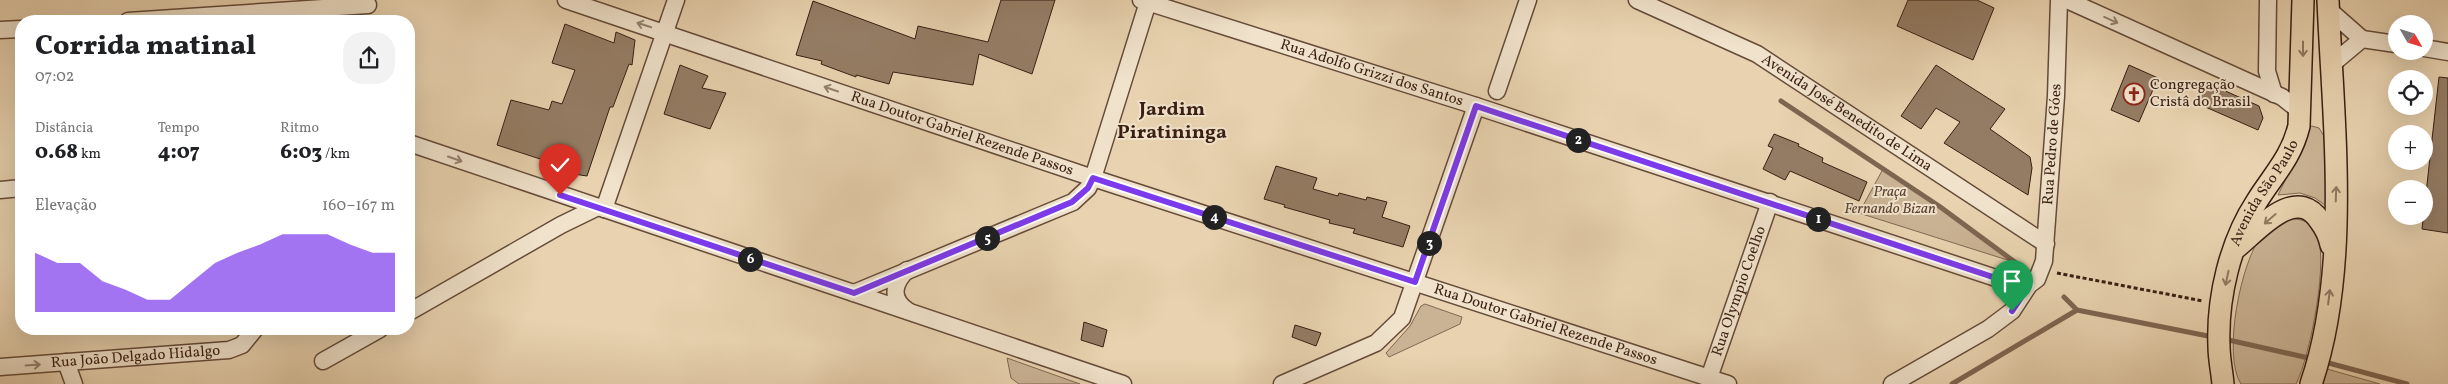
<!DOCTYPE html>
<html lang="pt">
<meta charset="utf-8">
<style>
:root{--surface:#fff;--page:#f2f2f2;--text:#202124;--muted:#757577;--accent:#7c3aed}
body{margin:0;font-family:Vollkorn,serif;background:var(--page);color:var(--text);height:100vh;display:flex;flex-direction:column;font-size:19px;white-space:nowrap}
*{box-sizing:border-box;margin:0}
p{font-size:16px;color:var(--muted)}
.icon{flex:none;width:28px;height:28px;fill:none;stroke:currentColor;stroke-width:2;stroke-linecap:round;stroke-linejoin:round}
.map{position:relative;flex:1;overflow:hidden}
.details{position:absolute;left:15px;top:15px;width:400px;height:320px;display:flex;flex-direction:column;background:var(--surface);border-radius:20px;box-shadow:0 5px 20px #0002}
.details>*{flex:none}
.needle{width:32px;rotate:129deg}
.buttons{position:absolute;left:2388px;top:15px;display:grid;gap:10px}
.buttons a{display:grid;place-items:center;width:45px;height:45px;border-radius:50%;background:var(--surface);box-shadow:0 5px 20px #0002;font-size:25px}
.pin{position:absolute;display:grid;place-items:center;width:42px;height:42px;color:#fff;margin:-51px -21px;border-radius:50% 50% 50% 0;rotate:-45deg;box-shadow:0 0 5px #0007}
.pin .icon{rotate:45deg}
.km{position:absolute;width:25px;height:25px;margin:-12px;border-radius:50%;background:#222;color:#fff;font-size:14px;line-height:25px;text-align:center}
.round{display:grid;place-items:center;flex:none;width:52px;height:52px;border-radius:20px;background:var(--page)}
.overview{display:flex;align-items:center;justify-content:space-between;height:85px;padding:0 20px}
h1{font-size:28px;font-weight:800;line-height:38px}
.stats{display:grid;grid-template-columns:repeat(3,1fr);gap:8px;height:85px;padding:5px 20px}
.stats div{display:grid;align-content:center}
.stats b{font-size:21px;font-weight:800}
.stats small{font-size:14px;font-weight:400}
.stats p{font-size:14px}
.chart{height:140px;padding:10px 20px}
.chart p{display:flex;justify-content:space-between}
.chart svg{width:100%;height:90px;margin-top:5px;fill:var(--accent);opacity:.7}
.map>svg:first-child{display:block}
</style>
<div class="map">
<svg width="2448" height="384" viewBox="0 0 2448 384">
<rect width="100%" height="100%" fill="#e8d2af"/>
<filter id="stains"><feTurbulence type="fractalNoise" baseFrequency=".004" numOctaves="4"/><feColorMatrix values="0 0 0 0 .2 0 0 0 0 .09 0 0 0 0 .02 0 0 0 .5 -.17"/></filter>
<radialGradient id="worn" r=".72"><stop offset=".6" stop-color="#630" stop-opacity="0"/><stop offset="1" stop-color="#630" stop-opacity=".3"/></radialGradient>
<path fill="#cab394" stroke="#826853" d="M2312,126L2319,128L2324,136L2329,208L2315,198L2300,193L2278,195L2304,142L2308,127Z
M1883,169L2020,264L1859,213Z
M2288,218C2298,219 2309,220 2315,229C2331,253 2310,357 2296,384H2241C2222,355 2241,261 2262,235C2268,228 2280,223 2288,218Z
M1425,304L1462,317L1460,324L1389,357L1386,353L1410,326L1421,306Z
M1007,358L1080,384H1019L1011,378Z
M2327,369L2380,384H2323Z"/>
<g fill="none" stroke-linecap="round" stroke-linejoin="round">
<path stroke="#7e6550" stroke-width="5" d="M1781,101L1939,206L2027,271
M2064,297L2077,310
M2224,339L2313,359
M2321,361L2407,384
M1952,384L2077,310L2213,337"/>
</g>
<path fill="#947c64" stroke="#391e12" d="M1001,0H1055L1032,74L979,54L973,85L893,72L889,84L856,75V77L821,64L822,61L796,55L813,1L915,39L918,26L988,42Z
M1908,0H1977L1994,8L1973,60L1897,26Z
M565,24L614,43L616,32L635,40L632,65L629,64L613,107H610L587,176L567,173L568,168L497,145L511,100L549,110L552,101L562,104L575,70L552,63Z
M680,65L708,76L702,88L726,93L710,129L664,114Z
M1936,65L2005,109L1990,129L2030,157L2032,168L2028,195L1944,143L1960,122L1936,108L1921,129L1901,116Z
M2129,65L2158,78L2139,122L2111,110Z
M2439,77L2448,78V233L2422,229Z
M2203,81L2259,106L2263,118L2258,130L2194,102Z
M1774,134L1799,144L1798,146L1823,158L1822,162L1867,182L1859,201L1790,171L1785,180L1763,169L1773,148L1768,146Z
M1276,166L1317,178L1313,189L1338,196L1339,193L1366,200L1367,197L1387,202L1382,217L1410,226L1403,247L1353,233L1355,229L1329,223L1330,220L1284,207L1285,205L1264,199Z
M1084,322L1107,330L1103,347L1081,340Z
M1295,325L1321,333L1316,346L1292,337Z"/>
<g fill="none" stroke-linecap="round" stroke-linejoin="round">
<g stroke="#654b39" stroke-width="19">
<g id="minor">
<path id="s1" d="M566,0L1093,178L1728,384"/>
<path id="s2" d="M1141,0L1476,106L2017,285H2029"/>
<path id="s3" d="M1637,0L1757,54L2046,244"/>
<path d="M2067,0L2282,97L2301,112"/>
<path d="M2268,0L2267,71L2274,94"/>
<path d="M2329,10L2362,39L2331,65"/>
<path d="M128,21L368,5"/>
<path d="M0,30L21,29"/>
<path d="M2362,39L2396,44"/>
<path d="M2424,48L2448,52"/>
<path d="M1497,91L1528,0"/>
<path d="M409,143L1123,384"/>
<path d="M0,190L21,188"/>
<path d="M604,209L676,0"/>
<path d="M907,270C893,284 890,299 908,311"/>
<path d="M854,293L1073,202L1088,188L1093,178L1148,2"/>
<path d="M409,312L561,225L598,207"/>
<path d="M323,361L380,329"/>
<path d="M66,362L74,384"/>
<path id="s4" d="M0,367L229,350L242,345L255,329"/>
<path id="s5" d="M1709,378L1770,202"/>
<path d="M1282,384L1376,343L1402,318L1476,106"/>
<path id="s6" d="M1892,384L1988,329L2012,311L2029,285L2037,279L2044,261L2056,96L2059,0"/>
</g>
</g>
<g stroke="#391e12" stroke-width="24">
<g id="major">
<path d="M2237,247C2258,230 2296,184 2320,221C2326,229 2329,235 2331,245"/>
<path id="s7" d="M2223,384C2222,372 2219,359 2219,346C2217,298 2230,242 2257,201C2274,174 2291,158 2299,126L2303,0"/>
<path d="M2311,384C2351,268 2333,121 2328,0"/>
</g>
</g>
<path stroke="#391e12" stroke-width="3" stroke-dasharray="4 2.5" stroke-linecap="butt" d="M2057,273L2203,301"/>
<use href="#minor" stroke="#f0e2cb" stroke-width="16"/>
<use href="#major" stroke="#e8d2af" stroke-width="21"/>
</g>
<defs><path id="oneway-shaft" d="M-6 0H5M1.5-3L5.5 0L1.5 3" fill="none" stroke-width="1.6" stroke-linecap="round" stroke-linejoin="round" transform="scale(1.25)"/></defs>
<g stroke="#94806e">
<use href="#oneway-shaft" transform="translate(2111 20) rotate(24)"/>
<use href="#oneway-shaft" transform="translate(644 25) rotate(-162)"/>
<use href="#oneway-shaft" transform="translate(831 89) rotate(-161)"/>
<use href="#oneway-shaft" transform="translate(455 159) rotate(19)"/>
<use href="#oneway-shaft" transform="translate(33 365) rotate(-4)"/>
</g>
<g stroke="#907860">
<use href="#oneway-shaft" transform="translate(2303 49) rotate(90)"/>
<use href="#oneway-shaft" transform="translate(2336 194) rotate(-88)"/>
<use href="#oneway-shaft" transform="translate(2270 219) rotate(139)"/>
<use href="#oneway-shaft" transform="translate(2227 278) rotate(102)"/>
<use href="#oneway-shaft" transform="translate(2329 297) rotate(-83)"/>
</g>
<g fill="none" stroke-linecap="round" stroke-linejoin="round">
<g stroke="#fff" stroke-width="10">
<path id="route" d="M560,195L854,293L1072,202L1088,188L1093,178L1415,282L1476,106L2017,285H2029L2012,311"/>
</g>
<use href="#route" stroke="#7c3aed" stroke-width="6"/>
</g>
<defs>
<g id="church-ring" transform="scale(1.125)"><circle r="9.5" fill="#f0e2cb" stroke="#8f2418" stroke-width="1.5"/><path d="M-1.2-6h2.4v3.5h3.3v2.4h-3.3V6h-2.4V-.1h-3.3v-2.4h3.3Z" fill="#8f2418"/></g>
</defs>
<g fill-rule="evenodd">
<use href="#church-ring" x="2134" y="94"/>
</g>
<g text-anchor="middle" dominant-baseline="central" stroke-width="4" stroke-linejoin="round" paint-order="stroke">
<g font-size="15" fill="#391e12" stroke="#f0e2cb">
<text stroke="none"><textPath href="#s2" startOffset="242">Rua Adolfo Grizzi dos Santos</textPath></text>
<text stroke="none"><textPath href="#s3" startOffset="239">Avenida José Benedito de Lima</textPath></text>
<text stroke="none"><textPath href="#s1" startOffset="418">Rua Doutor Gabriel Rezende Passos</textPath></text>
<text stroke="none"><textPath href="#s6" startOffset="318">Rua Pedro de Góes</textPath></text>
<text stroke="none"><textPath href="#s7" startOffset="201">Avenida São Paulo</textPath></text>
<text stroke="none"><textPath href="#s5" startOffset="92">Rua Olympio Coelho</textPath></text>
<text stroke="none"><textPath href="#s1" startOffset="1032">Rua Doutor Gabriel Rezende Passos</textPath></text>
<text stroke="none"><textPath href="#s4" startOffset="136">Rua João Delgado Hidalgo</textPath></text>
</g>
<g font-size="15" fill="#391e12" stroke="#f0e2cb" text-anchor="start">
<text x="2150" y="85">Congregação<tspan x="2150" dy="17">Cristâ do Brasil</tspan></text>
</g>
<g font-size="15" font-style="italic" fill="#5d4332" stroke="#f0e2cb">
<text x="1890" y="192">Praça<tspan x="1890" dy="17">Fernando Bizan</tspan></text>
</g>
<g font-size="20" font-weight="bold" fill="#391e12" stroke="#f0e2cb">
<text x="1172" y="110">Jardim<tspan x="1172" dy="23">Piratininga</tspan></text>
</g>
</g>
<rect width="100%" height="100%" filter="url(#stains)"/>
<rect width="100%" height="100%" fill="url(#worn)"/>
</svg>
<div class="buttons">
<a><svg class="needle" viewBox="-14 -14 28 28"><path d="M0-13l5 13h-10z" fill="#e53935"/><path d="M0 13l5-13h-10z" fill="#757577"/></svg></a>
<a><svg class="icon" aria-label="locate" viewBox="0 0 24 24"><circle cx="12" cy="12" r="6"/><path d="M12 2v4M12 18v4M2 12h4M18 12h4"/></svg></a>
<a>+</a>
<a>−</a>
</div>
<div class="pin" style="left:2012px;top:311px;background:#1e9e55"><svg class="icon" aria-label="arrive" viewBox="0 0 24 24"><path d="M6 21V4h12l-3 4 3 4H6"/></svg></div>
<div class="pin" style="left:560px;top:195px;background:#d93025"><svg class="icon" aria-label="check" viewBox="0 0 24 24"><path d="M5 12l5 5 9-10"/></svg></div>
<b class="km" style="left:1818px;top:219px">1</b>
<b class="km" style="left:1578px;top:140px">2</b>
<b class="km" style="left:1429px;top:243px">3</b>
<b class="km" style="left:1214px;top:217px">4</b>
<b class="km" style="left:987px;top:238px">5</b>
<b class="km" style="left:750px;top:259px">6</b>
<section class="details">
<div class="overview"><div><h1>Corrida matinal</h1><p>07:02</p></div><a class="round"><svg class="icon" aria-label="share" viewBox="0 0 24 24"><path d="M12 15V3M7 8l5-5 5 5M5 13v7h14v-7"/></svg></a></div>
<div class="stats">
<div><p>Distância</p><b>0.68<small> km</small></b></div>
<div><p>Tempo</p><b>4:07</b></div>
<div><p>Ritmo</p><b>6:03<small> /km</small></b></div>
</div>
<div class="chart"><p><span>Elevação</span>160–167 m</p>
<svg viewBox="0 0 160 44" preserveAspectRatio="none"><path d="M0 44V15L10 20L20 20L30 29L40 33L50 38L60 38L70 29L80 20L90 15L100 11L110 6L120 6L130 6L140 11L150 15L160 15V44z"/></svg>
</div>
</section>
</div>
